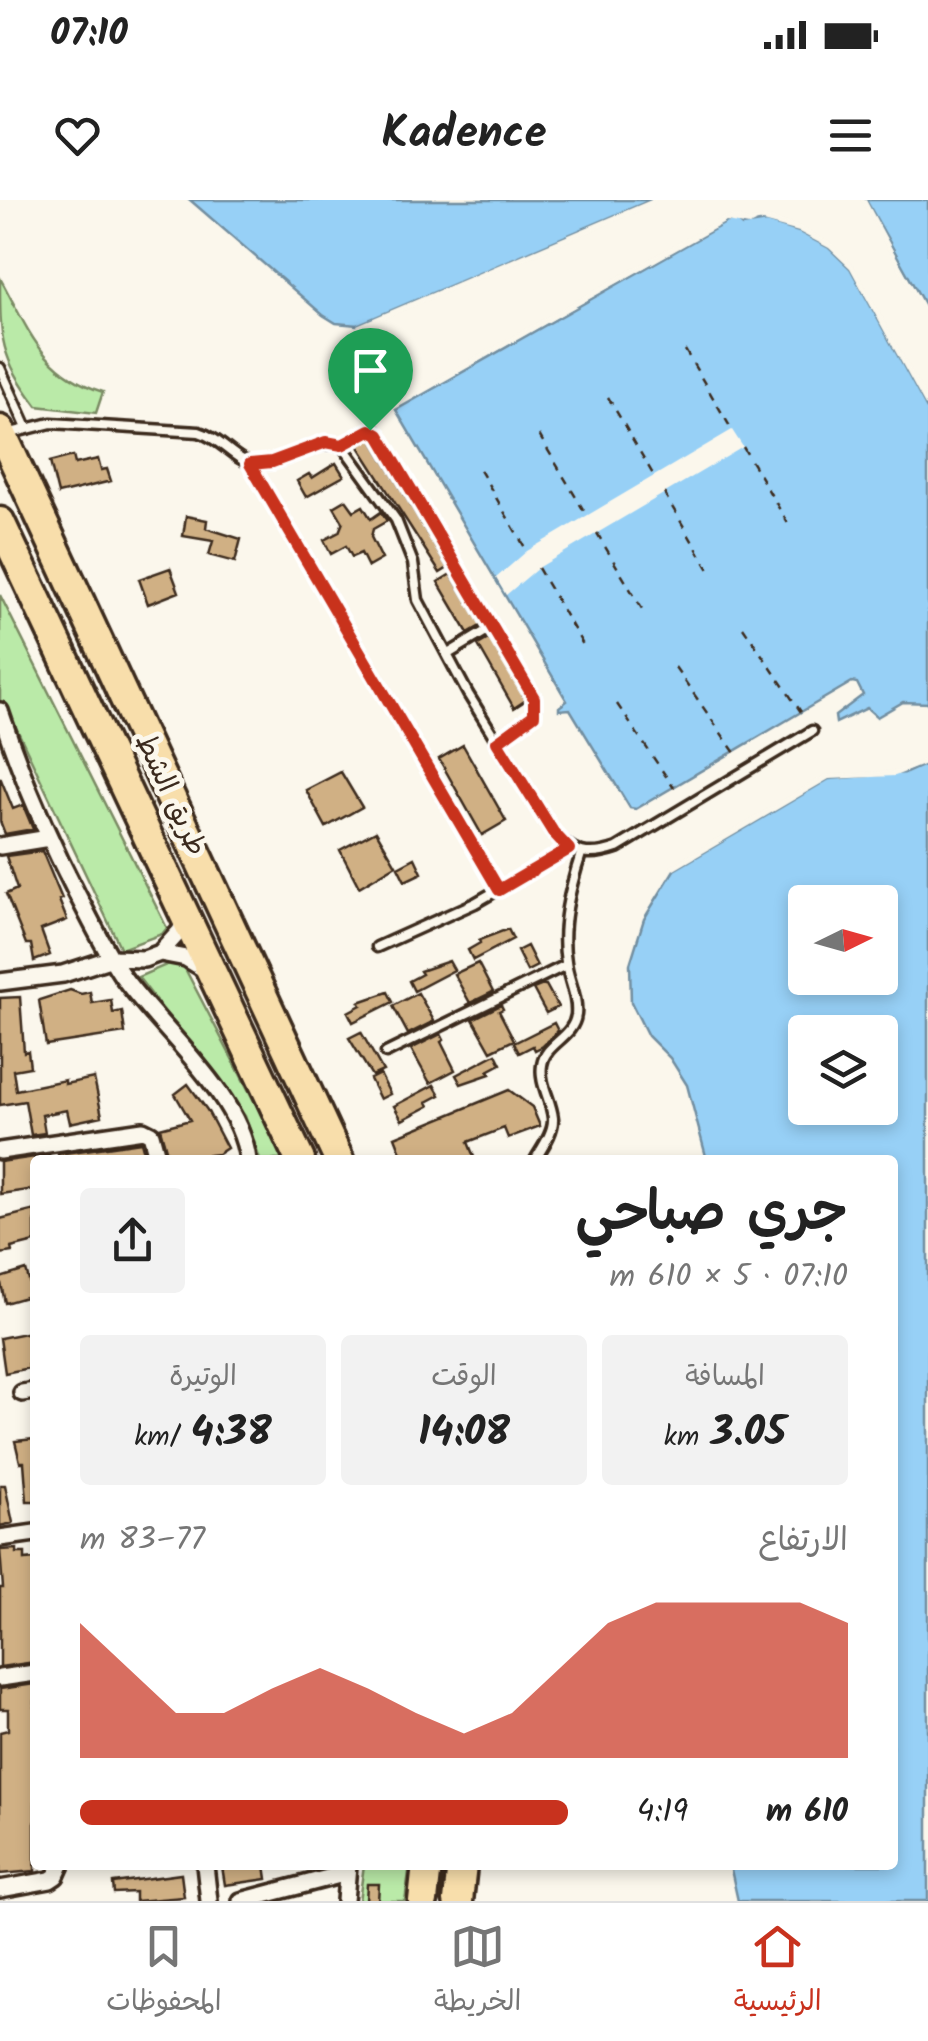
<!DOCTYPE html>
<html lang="ar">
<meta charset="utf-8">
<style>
:root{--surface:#fff;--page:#f2f2f2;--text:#222;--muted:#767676;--line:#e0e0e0;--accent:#c8321e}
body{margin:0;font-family:Kalam,"Playpen Sans Arabic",sans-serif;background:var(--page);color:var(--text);direction:rtl;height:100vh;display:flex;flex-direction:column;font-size:38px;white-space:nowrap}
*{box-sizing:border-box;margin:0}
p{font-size:32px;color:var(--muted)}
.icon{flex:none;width:55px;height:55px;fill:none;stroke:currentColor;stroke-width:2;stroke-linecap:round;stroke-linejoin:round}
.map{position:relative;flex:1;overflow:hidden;direction:ltr}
.drawer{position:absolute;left:30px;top:955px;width:868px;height:715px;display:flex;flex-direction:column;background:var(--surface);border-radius:10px;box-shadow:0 5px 15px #0003;direction:rtl}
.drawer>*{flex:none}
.needle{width:65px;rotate:85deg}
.fabs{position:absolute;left:788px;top:685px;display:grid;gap:20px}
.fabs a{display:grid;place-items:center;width:110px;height:110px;border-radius:10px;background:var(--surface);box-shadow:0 5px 15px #0003;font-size:50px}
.pin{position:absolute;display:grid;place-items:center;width:85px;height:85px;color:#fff;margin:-102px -42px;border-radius:50% 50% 50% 0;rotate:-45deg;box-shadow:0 0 10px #0007}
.pin .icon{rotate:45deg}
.round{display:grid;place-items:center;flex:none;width:105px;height:105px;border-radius:10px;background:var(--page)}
.head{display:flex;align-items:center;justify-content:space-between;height:170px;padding:0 50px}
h1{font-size:55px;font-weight:600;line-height:75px}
.stats{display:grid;grid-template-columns:repeat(3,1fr);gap:15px;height:170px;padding:10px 50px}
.stats div{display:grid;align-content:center;border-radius:10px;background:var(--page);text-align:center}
.stats b{font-size:42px;font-weight:600}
.stats small{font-size:28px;font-weight:400}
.stats p{font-size:28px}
.chart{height:280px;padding:20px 50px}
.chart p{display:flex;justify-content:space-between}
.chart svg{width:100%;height:180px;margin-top:10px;fill:var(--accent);opacity:.7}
ul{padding:0 50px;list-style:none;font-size:32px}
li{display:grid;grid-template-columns:160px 120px 1fr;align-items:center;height:75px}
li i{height:25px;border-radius:12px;background:var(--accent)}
.status{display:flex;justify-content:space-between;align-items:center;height:70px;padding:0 50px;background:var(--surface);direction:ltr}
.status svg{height:28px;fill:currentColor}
header{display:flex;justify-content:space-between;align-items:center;height:130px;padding:0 50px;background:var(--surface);font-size:45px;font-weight:600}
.menu{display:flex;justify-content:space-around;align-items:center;height:140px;border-top:2px solid var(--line);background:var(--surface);font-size:28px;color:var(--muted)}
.menu a{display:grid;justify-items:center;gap:5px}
.menu .selected{color:var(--accent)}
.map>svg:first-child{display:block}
</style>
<div class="status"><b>07:10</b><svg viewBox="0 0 49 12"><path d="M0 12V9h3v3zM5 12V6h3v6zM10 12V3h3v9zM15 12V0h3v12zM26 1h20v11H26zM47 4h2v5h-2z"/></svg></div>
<header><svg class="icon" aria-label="menu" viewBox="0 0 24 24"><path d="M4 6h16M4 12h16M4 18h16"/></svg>Kadence<svg class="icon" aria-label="heart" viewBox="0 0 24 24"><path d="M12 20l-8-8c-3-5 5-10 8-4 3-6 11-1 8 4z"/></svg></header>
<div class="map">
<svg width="928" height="1701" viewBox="0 0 928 1701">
<rect width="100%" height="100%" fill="#fbf7ec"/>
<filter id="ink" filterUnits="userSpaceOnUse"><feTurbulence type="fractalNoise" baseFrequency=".01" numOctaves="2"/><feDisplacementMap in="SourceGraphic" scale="20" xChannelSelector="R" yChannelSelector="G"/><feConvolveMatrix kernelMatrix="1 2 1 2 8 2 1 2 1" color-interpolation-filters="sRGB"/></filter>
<g filter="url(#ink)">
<path fill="#baeaa8" stroke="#7a8a63" stroke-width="2.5" d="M0,78C29,130 41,172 103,192L96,213L37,206C0,157 0,139 0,78Z
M0,395L167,728L162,734L121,749L13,521L9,522L0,503Z
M180,759L285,960H260L245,916L138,777Z
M364,1665H410L405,1701H359Z"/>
<path fill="#97d0f6" stroke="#728ea0" stroke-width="2.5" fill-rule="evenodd" d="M190,0H651L357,125L336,123L323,115Z
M866,0H928V111Z
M736,21L742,26L766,22L799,32L829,48L850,68L928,211V503L903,502L877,517L867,508L836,523L835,516L863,495L857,483L852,482L636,609L630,608L570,509L559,510V507L567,501L396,210L727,22Z
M928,563V1701H738L730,1665H892V960H707L687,885L670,858L648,836L631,802L630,764L644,719L674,670L829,579L906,573ZM805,702H880V778H805ZM805,832H880V908H805Z"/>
<path fill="#fbf7ec" d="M651,0H656L653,5L359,129L357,125Z
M861,0H866L928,116L924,114Z
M735,16L748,21L766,17L801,27L832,44L853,65L928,201V211L850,68L829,48L799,32L759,21L749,26L726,22L399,206L397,202L724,17Z
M732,230L743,247L538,368L506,395L496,378L527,351Z
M928,558V563L895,576L829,579L674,670L671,666L826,575L895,571Z"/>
<path fill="#d0b084" stroke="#3b2a1e" stroke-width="2.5" d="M371,238L448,368L440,373L358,245Z
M73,256L75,264L98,259L101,270L107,269L111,281L58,294L50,262Z
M336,263L344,276L306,297L297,281L309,274L312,278Z
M346,300L354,311L363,306L371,319L381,312L387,321L373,329L371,337L382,359L368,367L361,353L352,357L346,346L331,354L324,340L339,332L343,322L334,307Z
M186,316L207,320L206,328L241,339L235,362L209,355L213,341L183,336Z
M170,368L179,392L148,404L139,379Z
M451,374L482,425L468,433L438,382Z
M490,438L526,500L514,508L478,445Z
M463,545L506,621L482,635L439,559Z
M341,572L362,607L326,627L306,590Z
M0,577L13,609L23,605L33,629L5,634L0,621Z
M376,631L396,665L359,687L340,650Z
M42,651L62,699L59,700L67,720L41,730L50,755L34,761L31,744H26L6,694L17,689L6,656Z
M415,658L422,673L405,681L398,667Z
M508,729L513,739L473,760L468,750L480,743L479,740Z
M527,746L537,766L527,771L517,751Z
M449,761L454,770L414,791L409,781L422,774L420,771Z
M478,763L493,792L466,805L470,803L454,774Z
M543,785H546L558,807L546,813L533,789Z
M70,790L81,794L90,792L92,803L111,800L113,813L122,811L125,833L46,845L39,800Z
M388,792L393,802L353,822L348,812L361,805L359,802Z
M418,793L434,821L408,834L393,806Z
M20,797L24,852L28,851L30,867L13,870L16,890L65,880V884L94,878L102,916L70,923L67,910L42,915L45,933L31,935L25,901L0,905V798Z
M501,805L503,809L499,811L514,840L491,851L473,819Z
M554,823L558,831L543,846L535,850L533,846L519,853L514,843Z
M361,832L383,871L372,876L349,838Z
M441,834L444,840L441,842L455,870L430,883L411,849Z
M496,854L501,864L488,871L490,874L461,884L456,875Z
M380,874L390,894L380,899L370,879Z
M188,884L207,910L227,948L218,954L169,960L160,928L190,920L175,894Z
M434,885L440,895L427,902L429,906L402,920L394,906Z
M509,890L532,907L540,926L508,938L504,928L468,942L474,957L466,960H404L395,937Z
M141,942L146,960H58V954Z
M49,955L50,960L35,959V989L0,994V962Z
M35,1010V1042L11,1048L12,1052L0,1054V1019Z
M26,1070L33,1095L5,1103L0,1078Z
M35,1131V1163L28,1164L29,1168L5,1173L0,1138Z
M35,1239V1301H27L24,1262H20L15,1241Z
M0,1285H5L13,1323L0,1326Z
M17,1349V1353H25V1360L35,1359V1462L0,1467V1388H3L0,1350Z
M35,1484V1671L0,1674V1532L8,1530V1509H0V1489Z
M265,1665L267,1679L225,1685L222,1666Z
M181,1674L184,1697L135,1701V1692L114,1693L113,1683Z
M367,1684H379L378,1701H366Z"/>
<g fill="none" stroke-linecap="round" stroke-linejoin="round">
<g stroke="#3b2a1e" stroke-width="15">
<path id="lane" d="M0,168L27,228
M7,234L51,223L199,232C222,239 236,262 255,264C286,267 307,238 342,245L396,320L413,363L418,400L468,494L553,632C574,654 588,658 617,648L812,531
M342,245L370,230L376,231L534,498V515L497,542
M250,263L499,690
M448,454L491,428
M377,747L475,703L569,649
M386,853L566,765
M535,960C542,948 554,932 553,918C551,899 539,884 542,865C545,843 573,838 576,815C578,796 568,780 566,762C560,726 570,688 581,654"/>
</g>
<g stroke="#3b2a1e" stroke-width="22">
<path id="street" d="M0,511C21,576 47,636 78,696C92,723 106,752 123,777C161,830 240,894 248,960
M0,646L49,638
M160,753L186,758L207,771
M0,782L63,774L112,758L144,759L160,753L180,731L186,716
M0,951L143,930L151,934L158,960
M22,1193L35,1191
M0,1338L35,1333
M0,1478L35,1473
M205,1665L209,1701
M0,1689L50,1680L56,1676L61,1665
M241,1701L347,1673
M345,1701L348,1665"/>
</g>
<g stroke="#3b2a1e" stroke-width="35">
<path id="highway" d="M0,230L339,960
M0,322L300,960
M423,1701L427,1665
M458,1701L462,1665"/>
</g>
<path stroke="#3b2a1e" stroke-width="2.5" stroke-dasharray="8 8" stroke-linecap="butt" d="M685,150L732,230
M608,197L654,276
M539,235L587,316
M743,247L790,327
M480,270L527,351
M664,293L711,373
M597,333L645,414
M538,368L586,450
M743,427L801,512
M675,467L735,553
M617,504L674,588"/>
<use href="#lane" stroke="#fbf7ec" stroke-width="8"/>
<use href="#street" stroke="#fbf7ec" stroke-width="15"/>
<use href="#highway" stroke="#f8deab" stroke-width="28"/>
</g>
</g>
<g fill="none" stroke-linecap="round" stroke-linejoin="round" filter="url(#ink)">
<g stroke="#fff" stroke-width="20">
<path id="route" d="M370,230L379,235L534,498V515L497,542L553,632L569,649L499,690L250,264L272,262L326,242L342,245Z"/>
</g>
<use href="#route" stroke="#c8321e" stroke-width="12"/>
</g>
<g text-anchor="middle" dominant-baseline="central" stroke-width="10" stroke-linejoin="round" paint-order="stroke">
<g font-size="28" fill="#3b2a1e" stroke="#fbf7ec">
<text transform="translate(170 595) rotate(65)">طريق الشط</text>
</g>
</g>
</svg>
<div class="fabs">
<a><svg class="needle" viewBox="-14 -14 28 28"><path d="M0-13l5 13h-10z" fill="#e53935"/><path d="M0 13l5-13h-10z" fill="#767676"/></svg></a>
<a><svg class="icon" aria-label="layers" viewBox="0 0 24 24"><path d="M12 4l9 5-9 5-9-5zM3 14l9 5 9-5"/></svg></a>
</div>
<div class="pin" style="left:370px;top:230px;background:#1e9e55"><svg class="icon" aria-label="arrive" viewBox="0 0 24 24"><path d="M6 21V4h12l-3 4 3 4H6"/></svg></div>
<section class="drawer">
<div class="head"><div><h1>جري صباحي</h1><p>07:10 · 5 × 610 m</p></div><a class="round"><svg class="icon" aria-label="share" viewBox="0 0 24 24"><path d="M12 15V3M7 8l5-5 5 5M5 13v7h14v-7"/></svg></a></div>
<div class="stats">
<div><p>المسافة</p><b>3.05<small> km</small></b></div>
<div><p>الوقت</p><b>14:08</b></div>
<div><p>الوتيرة</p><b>4:38<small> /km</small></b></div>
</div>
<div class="chart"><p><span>الارتفاع</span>77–83 m</p>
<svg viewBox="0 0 160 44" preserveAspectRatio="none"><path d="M0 44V11L10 22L20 33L30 33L40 27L50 22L60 27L70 33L80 38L90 33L100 22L110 11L120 6L130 6L140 6L150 6L160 11V44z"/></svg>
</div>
<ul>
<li><b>610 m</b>4:19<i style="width:100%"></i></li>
</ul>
</section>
</div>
<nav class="menu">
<a class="selected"><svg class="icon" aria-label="home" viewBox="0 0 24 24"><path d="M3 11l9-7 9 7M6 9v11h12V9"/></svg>الرئيسية</a>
<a><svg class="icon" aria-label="map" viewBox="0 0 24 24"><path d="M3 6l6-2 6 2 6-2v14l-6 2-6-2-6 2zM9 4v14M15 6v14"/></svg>الخريطة</a>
<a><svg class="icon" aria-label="saved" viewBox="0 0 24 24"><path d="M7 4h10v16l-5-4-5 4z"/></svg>المحفوظات</a>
</nav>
